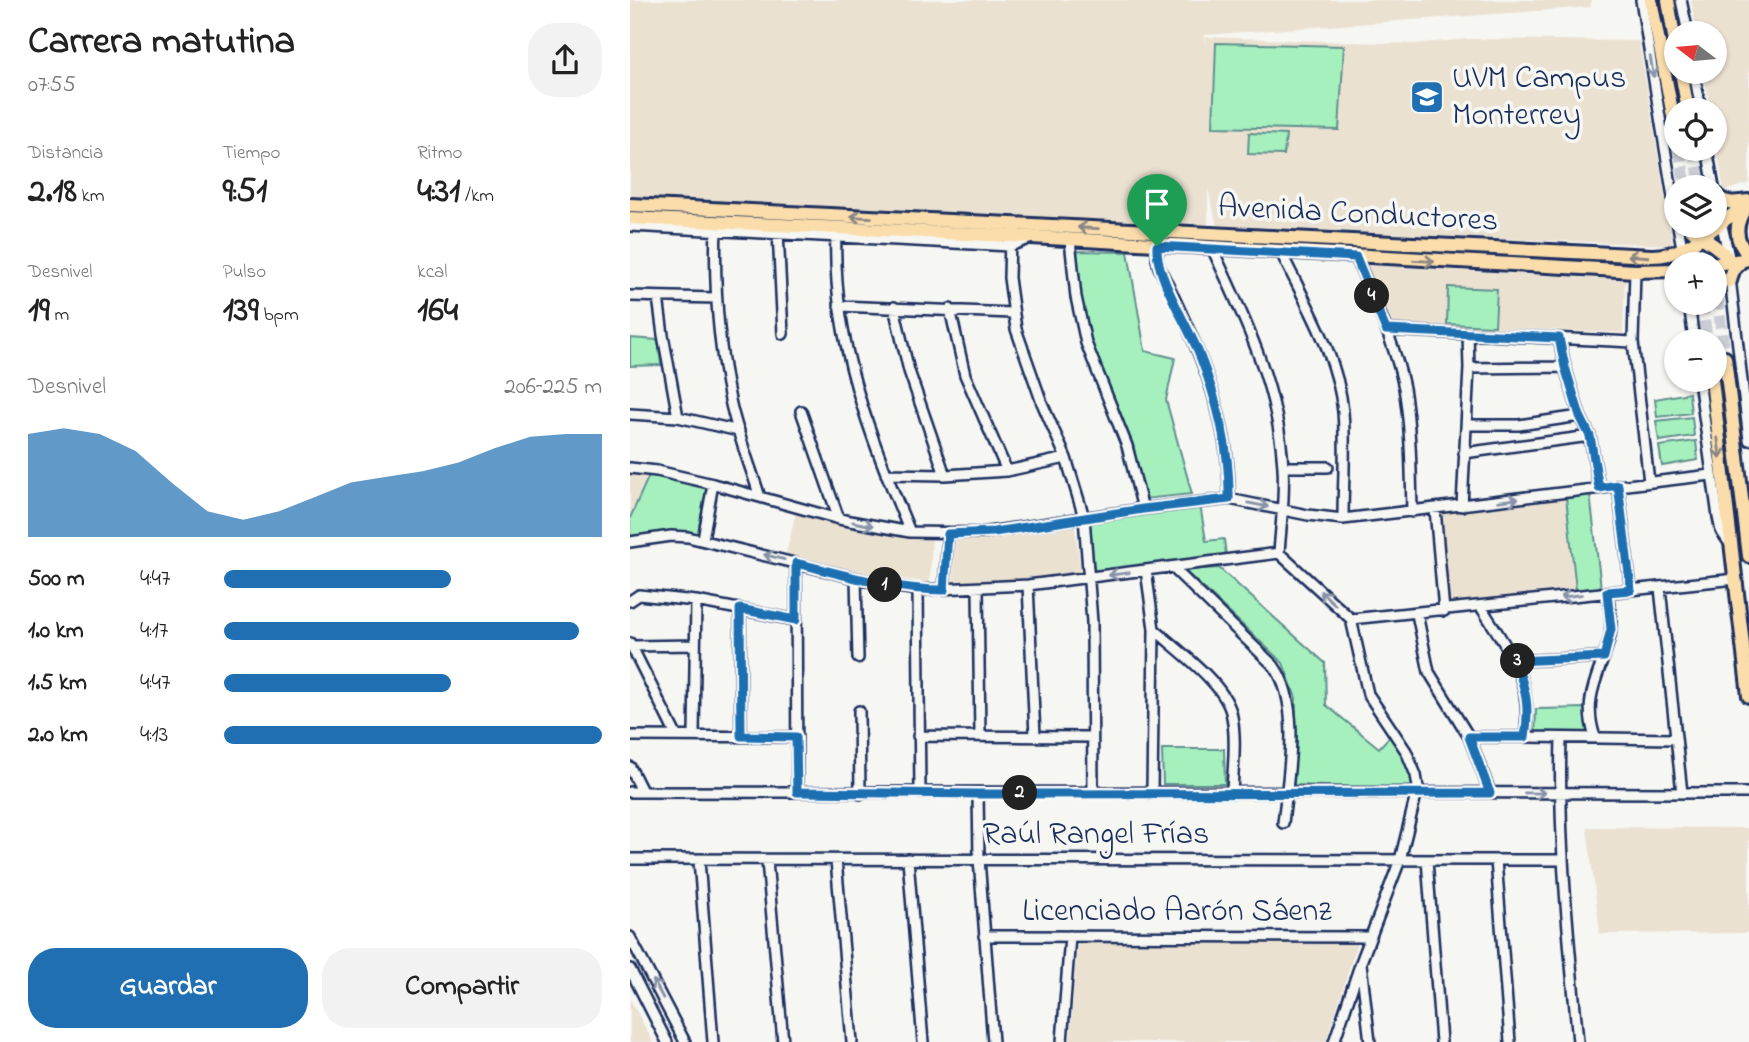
<!DOCTYPE html>
<html lang="es">
<meta charset="utf-8">
<style>
:root{--surface:#fff;--page:#f2f2f2;--text:#222;--muted:#767676;--accent:#1f6fb2}
body{margin:0;font-family:"Indie Flower",sans-serif;background:var(--page);color:var(--text);height:100vh;display:flex;flex-direction:column;font-size:26px;white-space:nowrap}
*{box-sizing:border-box;margin:0}
p{font-size:23px;color:var(--muted)}
.icon{flex:none;width:38px;height:38px;fill:none;stroke:currentColor;stroke-width:2;stroke-linecap:round;stroke-linejoin:round}
.map{position:relative;flex:1;overflow:hidden}
.drawer{display:flex;flex-direction:column;background:var(--surface);width:630px}
.drawer>*{flex:none}
.needle{width:46px;rotate:286deg}
.tools{position:absolute;left:1034px;top:21px;display:grid;gap:14px}
.tools a{display:grid;place-items:center;width:63px;height:63px;border-radius:50%;background:var(--surface);box-shadow:0 2px 5px #0004;font-size:35px}
.pin{position:absolute;display:grid;place-items:center;width:60px;height:60px;color:#fff;margin:-72px -30px;border-radius:50% 50% 50% 0;rotate:-45deg;box-shadow:0 0 7px #0007}
.pin .icon{rotate:45deg}
.km{position:absolute;width:35px;height:35px;margin:-18px;border-radius:50%;background:#222;color:#fff;font-size:19px;line-height:35px;text-align:center}
.round{display:grid;place-items:center;flex:none;width:74px;height:74px;border-radius:28px;background:var(--page)}
.headline{display:flex;align-items:center;justify-content:space-between;height:119px;padding:0 28px}
h1{font-size:38px;font-weight:800;line-height:52px}
.figures{display:grid;grid-template-columns:repeat(3,1fr);gap:10px;height:119px;padding:7px 28px}
.figures div{display:grid;align-content:center}
.figures b{font-size:35px;font-weight:800}
.figures small{font-size:19px;font-weight:400}
.figures p{font-size:19px}
.chart{height:196px;padding:14px 28px}
.chart p{display:flex;justify-content:space-between}
.chart svg{width:100%;height:126px;margin-top:7px;fill:var(--accent);opacity:.7}
.action{display:flex;gap:14px;margin-top:auto;padding:14px 28px}
.action a{flex:1;height:80px;border-radius:28px;background:var(--accent);color:#fff;font-size:28px;font-weight:800;line-height:80px;text-align:center}
.action a+a{background:var(--page);color:var(--text)}
ul{padding:0 28px;list-style:none;font-size:23px}
li{display:grid;grid-template-columns:112px 84px 1fr;align-items:center;height:52px}
li i{height:18px;border-radius:9px;background:var(--accent)}
main{display:flex;flex:1;min-height:0}
.map>svg:first-child{display:block}
</style>
<main>
<section class="drawer">
<div class="headline"><div><h1>Carrera matutina</h1><p>07:55</p></div><a class="round"><svg class="icon" aria-label="share" viewBox="0 0 24 24"><path d="M12 15V3M7 8l5-5 5 5M5 13v7h14v-7"/></svg></a></div>
<div class="figures">
<div><p>Distancia</p><b>2.18<small> km</small></b></div>
<div><p>Tiempo</p><b>9:51</b></div>
<div><p>Ritmo</p><b>4:31<small> /km</small></b></div>
</div>
<div class="figures">
<div><p>Desnivel</p><b>19<small> m</small></b></div>
<div><p>Pulso</p><b>139<small> bpm</small></b></div>
<div><p>kcal</p><b>164</b></div>
</div>
<div class="chart"><p><span>Desnivel</span>206–225 m</p>
<svg viewBox="0 0 160 44" preserveAspectRatio="none"><path d="M0 44V8L10 6L20 8L30 14L40 25L50 35L60 38L70 35L80 30L90 25L100 23L110 21L120 18L130 13L140 9L150 8L160 8V44z"/></svg>
</div>
<ul>
<li><b>500 m</b>4:47<i style="width:60%"></i></li>
<li><b>1.0 km</b>4:17<i style="width:94%"></i></li>
<li><b>1.5 km</b>4:47<i style="width:60%"></i></li>
<li><b>2.0 km</b>4:13<i style="width:100%"></i></li>
</ul>
<div class="action"><a>Guardar</a><a>Compartir</a></div>
</section>
<div class="map">
<svg width="1119" height="1042" viewBox="0 0 1119 1042">
<rect width="100%" height="100%" fill="#f6f6f2"/>
<filter id="ink" filterUnits="userSpaceOnUse"><feTurbulence type="fractalNoise" baseFrequency=".0143" numOctaves="2"/><feDisplacementMap in="SourceGraphic" scale="14" xChannelSelector="R" yChannelSelector="G"/><feConvolveMatrix kernelMatrix="1 2 1 2 8 2 1 2 1" color-interpolation-filters="sRGB"/></filter>
<g filter="url(#ink)">
<path fill="#ebe1d1" d="M0,0H961V7L575,35V44L576,37L784,44L836,39L1009,41L1043,245L588,229L578,189V228L0,196Z
M1061,0H1119V183L1094,191L1085,137V110H1080L1074,72H1085V33H1067Z
M737,265L995,280L993,333L762,324Z
M0,475H17L0,516Z
M935,498L945,589L820,605L811,513Z
M166,512L236,530L276,537L302,538L300,583L239,574L156,554Z
M444,522L451,572L361,582H323L326,537H354Z
M957,827L1119,828V933L970,934Z
M612,941L727,944L696,1042H440L447,947L451,943Z
M0,999L23,1042H0Z"/>
<path fill="#a6f0be" stroke="#60908e" stroke-width="2" d="M586,43L714,46L709,130L583,127Z
M619,133L656,135L654,155L618,154Z
M445,251L498,252L515,351L545,358L536,400L562,494L514,499L503,444L452,317Z
M818,287L867,289L865,326L817,324Z
M0,338L28,340L31,365L0,366Z
M1059,393L1061,413L1027,417L1025,399Z
M1062,417L1064,436L1029,441L1026,421Z
M1066,441L1068,460L1032,466L1029,446Z
M20,473L77,487L68,534L46,531L0,536V518Z
M960,494L971,588L946,590L936,497Z
M570,505L576,541L594,539L596,556L464,572L459,517Z
M589,568L695,663L696,705L749,748L760,736L780,768L785,789L664,785L666,698L653,663L554,570Z
M957,708L959,742H905L906,709Z
M532,749H594L595,784H533Z"/>
<g fill="none" stroke-linecap="round" stroke-linejoin="round">
<path stroke="#caced4" stroke-width="12" stroke-dasharray="12 6" stroke-linecap="butt" d="M1049,149L1056,187
M1065,149L1071,187
M1085,280L1095,358
M1072,303L1077,341"/>
<g stroke="#1b2f5e" stroke-width="14">
<path id="minor" d="M1011,0L1046,216
M1051,0L1058,33
M1064,72L1071,110
M1077,149L1084,187
M1085,194L1099,257
M86,225C84,283 88,343 100,400C107,433 120,465 130,497
M0,226L380,246L399,239
M1048,226L1055,264
M148,231L153,334
M206,234C202,341 240,436 280,532
M380,237L379,278L386,329L412,403L436,458L454,517L462,622L463,792
M440,240L446,297L456,343L497,446L513,509
M528,241L527,259L529,267C565,339 601,417 599,499
M582,248C615,319 649,388 653,467C655,496 651,524 649,553
M651,252C675,303 708,355 713,412C716,447 713,484 713,519
M726,257C744,300 765,343 774,388C781,429 781,471 782,512
M1005,271L1003,342L1019,482
M1100,278L1119,440
M0,296L86,298
M28,297L33,335L48,417
M1059,303L1064,341
M209,306L382,313
M264,307L279,371L315,475
M320,309L335,375L377,471
M756,330L1003,342
M929,338L935,367L950,416L960,436L969,488
M839,368L935,367
M1069,380L1088,517L1091,531L1100,544
M171,411L209,519
M0,414L48,417L109,431
M836,425H889L950,416
M834,453L960,436
M653,467H698
M0,468L27,471L83,484L209,519L280,532L351,533L513,509L599,499L678,515L713,519L1081,475
M256,474L315,475L377,471L436,458
M988,485L1001,590
M832,506L839,368L838,334
M805,509L814,611
M73,539L83,484
M0,542L41,536L58,537L254,585L288,590L398,585L649,553L721,619L1106,579
M166,563L167,792
M542,567L644,666C672,705 658,777 653,823
M516,570L524,629L522,793
M226,578L228,658
M398,585L405,736
M1030,588L1052,793
M348,589L350,736
M288,590L290,793
M314,590L318,534
M0,601L9,595L66,601L166,620
M110,609L111,736
M787,614L799,672L839,737L860,792
M524,629C546,649 593,682 601,712C607,737 603,767 602,793
M0,643L46,735
M2,646L65,645
M885,661L974,657
M229,711L230,794
M64,735L66,601
M0,736L166,737
M288,736L462,737
M839,737H895C904,682 879,651 851,607
M895,737L1046,739
M965,737C951,696 971,674 980,636C983,622 979,606 977,592
M931,738C928,840 939,941 948,1042
M0,767L12,791
M0,792L1119,793
M348,794L349,859L363,1042
M0,859L933,860
M278,859L293,1042
M69,860L83,1042
M206,860L222,1042
M797,860L811,1042
M866,860L880,1042
M137,861L153,1042
M354,936L740,937
M0,937L55,1042
M731,964L740,1042
M0,969L37,1042
M432,1042L440,936
M704,1042L731,962L770,860L788,787L786,775L776,751L738,694L721,619"/>
</g>
<g stroke="#1b2f5e" stroke-width="18">
<path id="major" d="M1021,0L1046,132
M1038,0L1046,49
M1051,72L1058,110
M1085,193C1092,205 1106,203 1119,201
M0,205L1022,256C1062,256 1085,221 1119,205
M1117,206C1105,222 1103,240 1119,255
M0,218L401,237L1005,271L1046,270
M1058,226C1071,240 1089,244 1100,262
M1053,250L1077,264
M1085,264L1119,259
M1085,271L1093,281
M1100,281L1103,270L1113,259
M1095,358L1119,556
M1082,380L1119,696"/>
</g>
<use href="#minor" stroke="#f6f6f2" stroke-width="9"/>
<use href="#major" stroke="#fbddab" stroke-width="12"/>
</g>
<defs><path id="oneway-shaft" d="M-6 0H5M1.5-3L5.5 0L1.5 3" fill="none" stroke-width="1.6" stroke-linecap="round" stroke-linejoin="round" transform="scale(1.75)"/></defs>
<g stroke="#8892a8">
<use href="#oneway-shaft" transform="translate(1022 67) rotate(80)"/>
<use href="#oneway-shaft" transform="translate(878 500) rotate(-7)"/>
<use href="#oneway-shaft" transform="translate(628 505) rotate(11)"/>
<use href="#oneway-shaft" transform="translate(233 524) rotate(12)"/>
<use href="#oneway-shaft" transform="translate(144 557) rotate(-166)"/>
<use href="#oneway-shaft" transform="translate(489 574) rotate(172)"/>
<use href="#oneway-shaft" transform="translate(941 596) rotate(173)"/>
<use href="#oneway-shaft" transform="translate(698 598) rotate(-137)"/>
<use href="#oneway-shaft" transform="translate(905 793) rotate(1)"/>
<use href="#oneway-shaft" transform="translate(28 989) rotate(-118)"/>
</g>
<g stroke="#8b8684">
<use href="#oneway-shaft" transform="translate(231 217) rotate(-177)"/>
<use href="#oneway-shaft" transform="translate(458 228) rotate(-177)"/>
<use href="#oneway-shaft" transform="translate(1008 256) rotate(-176)"/>
<use href="#oneway-shaft" transform="translate(794 261) rotate(3)"/>
<use href="#oneway-shaft" transform="translate(1089 448) rotate(83)"/>
</g>
</g>
<g fill="none" stroke-linecap="round" stroke-linejoin="round" filter="url(#ink)">
<g stroke="#fff" stroke-width="14">
<path id="route" d="M527,246L726,257L756,330L929,338L935,367L950,416L960,436L969,488L988,485L1001,590L977,592L981,629L974,657L885,661C896,689 900,707 895,737H839L860,793L348,794L167,792L166,737L111,736L110,609L166,620V563C215,575 263,590 314,590L318,534L364,532L513,509L599,499C600,448 587,398 568,351C556,322 525,275 527,246Z"/>
</g>
<use href="#route" stroke="#1f6fb2" stroke-width="9"/>
</g>
<defs>
<g id="university-square" transform="scale(1.75)"><rect x="-9" y="-9" width="18" height="18" rx="4" fill="#1f6fb2" stroke="#f6f6f2"/><path d="M0-5L7-2L0 1L-7-2ZM-4 1L0 2.5L4 1V4Q0 6-4 4Z" fill="#fff"/></g>
</defs>
<g fill-rule="evenodd">
<use href="#university-square" x="797" y="97"/>
</g>
<g text-anchor="middle" dominant-baseline="central" stroke-width="7" stroke-linejoin="round" paint-order="stroke">
<g font-size="32" fill="#1b2f5e" stroke="#f6f6f2" text-anchor="start">
<text x="822" y="79">UVM Campus<tspan x="822" dy="37">Monterrey</tspan></text>
</g>
<g font-size="32" fill="#1b2f5e" stroke="#f6f6f2">
<text transform="translate(728 215) rotate(3)">Avenida Conductores</text>
<text x="466" y="835">Raúl Rangel Frías</text>
<text x="547" y="912">Licenciado Aarón Sáenz</text>
</g>
</g>
</svg>
<div class="tools">
<a><svg class="needle" viewBox="-14 -14 28 28"><path d="M0-13l5 13h-10z" fill="#e53935"/><path d="M0 13l5-13h-10z" fill="#767676"/></svg></a>
<a><svg class="icon" aria-label="locate" viewBox="0 0 24 24"><circle cx="12" cy="12" r="6"/><path d="M12 2v4M12 18v4M2 12h4M18 12h4"/></svg></a>
<a><svg class="icon" aria-label="layers" viewBox="0 0 24 24"><path d="M12 4l9 5-9 5-9-5zM3 14l9 5 9-5"/></svg></a>
<a>+</a>
<a>−</a>
</div>
<div class="pin" style="left:527px;top:246px;background:#1e9e55"><svg class="icon" aria-label="arrive" viewBox="0 0 24 24"><path d="M6 21V4h12l-3 4 3 4H6"/></svg></div>
<b class="km" style="left:255px;top:585px">1</b>
<b class="km" style="left:390px;top:793px">2</b>
<b class="km" style="left:888px;top:661px">3</b>
<b class="km" style="left:742px;top:296px">4</b>
</div>
</main>
